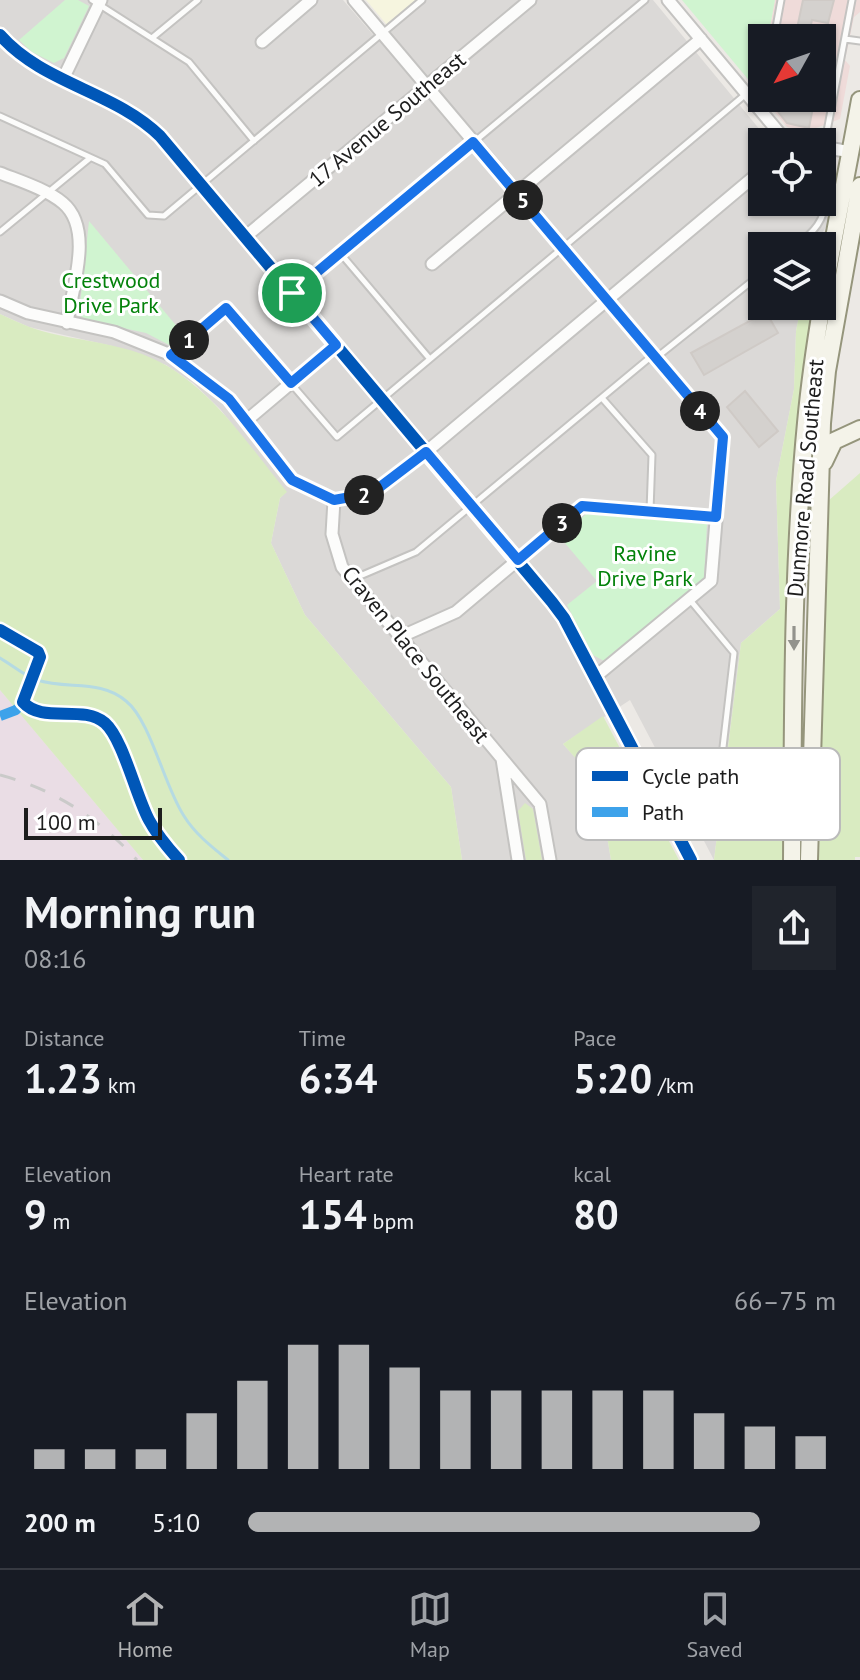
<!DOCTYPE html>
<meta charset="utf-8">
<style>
:root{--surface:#171b24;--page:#20242c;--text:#f1f3f6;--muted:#9ea1a6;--line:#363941;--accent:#b2b3b4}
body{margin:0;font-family:"PT Sans",sans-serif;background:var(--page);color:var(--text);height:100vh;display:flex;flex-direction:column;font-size:30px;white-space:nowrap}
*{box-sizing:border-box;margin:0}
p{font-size:26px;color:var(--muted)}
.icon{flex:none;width:44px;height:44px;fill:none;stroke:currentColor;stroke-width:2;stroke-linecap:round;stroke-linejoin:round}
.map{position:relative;height:860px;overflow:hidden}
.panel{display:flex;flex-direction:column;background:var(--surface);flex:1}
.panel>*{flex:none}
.needle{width:52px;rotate:230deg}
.controls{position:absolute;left:748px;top:24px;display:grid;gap:16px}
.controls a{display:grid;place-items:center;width:88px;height:88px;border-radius:0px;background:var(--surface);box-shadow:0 2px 6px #0004;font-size:40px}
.scale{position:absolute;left:24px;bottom:20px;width:138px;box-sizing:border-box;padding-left:8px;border:4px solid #1d1d1d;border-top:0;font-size:22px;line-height:28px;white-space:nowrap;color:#1d1d1d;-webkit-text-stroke:6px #fff;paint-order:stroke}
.pin{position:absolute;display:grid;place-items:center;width:68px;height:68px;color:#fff;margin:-34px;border:4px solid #fff;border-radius:50%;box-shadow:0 2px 8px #0007}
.km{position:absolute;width:40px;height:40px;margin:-20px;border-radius:50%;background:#222;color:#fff;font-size:22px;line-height:40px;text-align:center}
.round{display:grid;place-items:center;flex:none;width:84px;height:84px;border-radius:0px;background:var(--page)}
.headline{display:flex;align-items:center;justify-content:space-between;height:136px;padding:0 24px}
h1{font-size:44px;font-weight:600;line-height:60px}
.metrics{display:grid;grid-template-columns:repeat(3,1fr);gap:12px;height:136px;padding:8px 24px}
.metrics div{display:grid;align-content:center}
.metrics b{font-size:40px;font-weight:600}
.metrics small{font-size:22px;font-weight:400}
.metrics p{font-size:22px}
.chart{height:224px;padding:16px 24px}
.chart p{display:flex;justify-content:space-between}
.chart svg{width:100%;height:144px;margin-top:8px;stroke:var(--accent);stroke-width:6}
ul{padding:0 24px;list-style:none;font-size:26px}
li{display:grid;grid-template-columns:128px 96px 1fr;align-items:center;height:60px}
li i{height:20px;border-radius:10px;background:var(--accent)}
.menu{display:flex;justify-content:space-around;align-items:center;height:112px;border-top:2px solid var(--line);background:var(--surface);font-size:22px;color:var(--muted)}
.menu a{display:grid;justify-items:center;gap:4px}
.menu .active{color:var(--accent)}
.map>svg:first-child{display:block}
</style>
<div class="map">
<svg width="860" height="860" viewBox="0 0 860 860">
<rect width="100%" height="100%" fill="#ece9e5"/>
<path fill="#dbd9d7" d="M0,0H343L375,37L418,0H653L770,142H762V202H822V180L835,195L831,219L814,246H762V306H801L796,331L794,389L776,481L780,609L741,643L714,860L630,700L563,744L595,779L590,782L603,812L611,860H462L451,787L305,615L271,543L280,498L286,492L220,409L193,383L166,365L112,346L29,327L0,314Z"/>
<path fill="#efdbd9" d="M775,0H860V12L854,17L845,60L850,66L840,119L808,131L787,127L764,98H822V38H768Z"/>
<path fill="#eadde5" d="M0,690L143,860H0Z"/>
<path fill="#f6f5df" d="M366,0H418L387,25Z"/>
<path fill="#d9ebc1" d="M801,306H815C783,488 788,675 784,860H714L741,643L780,609L776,481L794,389L796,331Z
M0,314C19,323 37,331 58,335C86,341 114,344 142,354C206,378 245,441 287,492L280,498L271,543L305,615L451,787L462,860H143L0,690Z
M860,473V857H855V860H819L828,501Z
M603,716L679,860H611L603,812L590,782L594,779L563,744Z
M525,803L533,809L542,860H526L518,811Z"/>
<path fill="#d0f4d0" d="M65,0H78L89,6L64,58L54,63L32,52L19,40Z
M682,0H775L768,38H762L761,77L752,84Z
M89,221L184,335L173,347L146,333L86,320L79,314Z
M589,512L707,524L704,578L604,661L593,655L567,605L597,581L559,536Z"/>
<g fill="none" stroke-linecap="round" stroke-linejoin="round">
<path stroke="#b5dae2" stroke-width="3" d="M0,658C12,665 25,676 37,680C68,690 100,679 126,701C151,721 164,786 184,816C195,834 212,847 228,860"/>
</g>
<path fill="#d4d1ce" stroke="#cfcac6" stroke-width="2" d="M803,0H834L828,23L812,20L808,38H795Z
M778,98H792L791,103L813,107L809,128L787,123L776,109Z
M766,312L778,333L704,375L691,353Z
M745,391L778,431L759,447L727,407Z"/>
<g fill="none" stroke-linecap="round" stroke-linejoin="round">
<g stroke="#c4c3c1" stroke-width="9">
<path id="lane" d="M92,0L189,62L254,141
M152,38L198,0
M774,38L781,0
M845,39L860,41
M761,109L763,98
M0,116L105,164L148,215L164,216L422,0
M824,147L852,0
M0,232L90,158
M796,246C815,231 824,221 827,197L822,191
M341,254L429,358
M292,293L645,0
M172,354L226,308L337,437L746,94
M657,357L762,273
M602,398L652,455L650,511
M353,579L416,552L653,355
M690,600L734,653L720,773"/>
</g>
<g stroke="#c4c3c1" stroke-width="15">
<path id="street" d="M354,0L723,437L711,581L595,677
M668,0L786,141L794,142
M0,35C43,84 114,91 160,136L552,602L564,618L691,860
M262,42L311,0
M63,79L101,0
M822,147L851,152
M0,173C20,181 46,189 63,203C94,229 72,289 67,323
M245,237L530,0
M432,264L701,39
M0,301L28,313L114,332L171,355L229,399L292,480L334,500L372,493L426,452L762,170
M246,421L336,345
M334,500L332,534L342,567L540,804L550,860
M400,637L456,612L582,506L716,517
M502,759L518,860"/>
</g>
<g stroke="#95957c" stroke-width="20">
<path id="secondary" d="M824,462L834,441L860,429
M792,860C793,714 792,569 806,423C816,315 841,207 860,100
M809,860L822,423L827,371L860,186"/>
</g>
<use href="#lane" stroke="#fcfcfb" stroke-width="5"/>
<use href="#street" stroke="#fcfcfb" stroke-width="11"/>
<use href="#secondary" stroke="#f4f3e9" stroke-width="16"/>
<path stroke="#cacac9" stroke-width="3" stroke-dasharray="16 16" stroke-linecap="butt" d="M0,775C56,790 98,818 137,860"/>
<path stroke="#3da2ea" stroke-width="10" stroke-dasharray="20 10" stroke-linecap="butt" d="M0,716L16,710L23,702"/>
<g stroke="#fff" stroke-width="17">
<path id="cycleway" d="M0,35C43,84 114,91 160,136L552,602L564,618L691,860
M0,630L38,652L40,657L23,702C42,724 83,704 105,723C123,739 136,796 149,820C157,835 168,848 179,860"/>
</g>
<use href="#cycleway" stroke="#0057b8" stroke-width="12"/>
</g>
<defs><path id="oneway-solid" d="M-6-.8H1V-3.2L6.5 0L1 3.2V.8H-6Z" transform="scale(2)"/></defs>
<use fill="#93938d" href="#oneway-solid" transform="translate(794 638) rotate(90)"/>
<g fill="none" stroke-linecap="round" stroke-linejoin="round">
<g stroke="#fff" stroke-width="16">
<path id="route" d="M473,142L723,437L716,517L582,506L518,560L426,452L372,493L334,500L292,480L229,399L171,355L226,308L291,383L336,345L292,293Z"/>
</g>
<use href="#route" stroke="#1a73e8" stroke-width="10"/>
</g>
<g text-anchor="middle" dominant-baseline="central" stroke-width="6" stroke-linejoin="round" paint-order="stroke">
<g font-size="22" fill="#1d1d1d" stroke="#fff">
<text transform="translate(387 119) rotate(-40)">17 Avenue Southeast</text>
<text transform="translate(805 478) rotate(-85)">Dunmore Road Southeast</text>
<text transform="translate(416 654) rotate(51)">Craven Place Southeast</text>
</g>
<g font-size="22" fill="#04820b" stroke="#fff">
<text x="111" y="280">Crestwood<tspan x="111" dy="25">Drive Park</tspan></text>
<text x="645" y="553">Ravine<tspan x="645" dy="25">Drive Park</tspan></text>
</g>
</g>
<rect x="576" y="748" width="264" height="92" rx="12" fill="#fff" stroke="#bbb" stroke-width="2"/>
<rect x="592" y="771" width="36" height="10" fill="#0057b8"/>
<rect x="592" y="807" width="36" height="10" fill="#3da2ea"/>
<g font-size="22" fill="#1d1d1d">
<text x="642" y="784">Cycle path</text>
<text x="642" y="820">Path</text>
</g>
</svg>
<div class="controls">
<a><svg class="needle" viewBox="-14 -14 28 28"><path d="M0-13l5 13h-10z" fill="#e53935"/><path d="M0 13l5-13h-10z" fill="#9ea1a6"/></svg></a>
<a><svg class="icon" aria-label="locate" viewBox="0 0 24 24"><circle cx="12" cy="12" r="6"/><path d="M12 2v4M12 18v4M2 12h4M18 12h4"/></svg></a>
<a><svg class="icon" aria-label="layers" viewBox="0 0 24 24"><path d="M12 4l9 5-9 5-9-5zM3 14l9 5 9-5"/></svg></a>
</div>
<div class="scale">100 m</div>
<div class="pin" style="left:292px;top:293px;background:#1e9e55"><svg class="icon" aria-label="arrive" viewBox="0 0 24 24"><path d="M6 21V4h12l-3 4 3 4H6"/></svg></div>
<b class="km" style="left:189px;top:340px">1</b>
<b class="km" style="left:364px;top:495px">2</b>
<b class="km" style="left:562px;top:523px">3</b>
<b class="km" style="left:700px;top:411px">4</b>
<b class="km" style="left:523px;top:200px">5</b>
</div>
<section class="panel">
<div class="headline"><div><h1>Morning run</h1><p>08:16</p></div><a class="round"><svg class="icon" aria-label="share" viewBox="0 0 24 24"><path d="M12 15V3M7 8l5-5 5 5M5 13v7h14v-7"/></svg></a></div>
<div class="metrics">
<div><p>Distance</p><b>1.23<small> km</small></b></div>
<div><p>Time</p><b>6:34</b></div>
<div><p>Pace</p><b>5:20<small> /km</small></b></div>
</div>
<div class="metrics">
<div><p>Elevation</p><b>9<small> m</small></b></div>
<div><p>Heart rate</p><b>154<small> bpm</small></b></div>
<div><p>kcal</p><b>80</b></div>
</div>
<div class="chart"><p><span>Elevation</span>66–75 m</p>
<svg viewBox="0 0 160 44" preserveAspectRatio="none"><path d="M5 44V38M15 44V38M25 44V38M35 44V27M45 44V17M55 44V6M65 44V6M75 44V13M85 44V20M95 44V20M105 44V20M115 44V20M125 44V20M135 44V27M145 44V31M155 44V34"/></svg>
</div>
<ul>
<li><b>200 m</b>5:10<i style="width:87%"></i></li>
</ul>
</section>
<nav class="menu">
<a class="active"><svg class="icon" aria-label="home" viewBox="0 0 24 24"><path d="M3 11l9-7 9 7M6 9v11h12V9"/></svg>Home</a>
<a><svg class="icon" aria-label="map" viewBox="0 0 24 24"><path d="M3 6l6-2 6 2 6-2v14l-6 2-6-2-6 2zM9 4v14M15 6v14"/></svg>Map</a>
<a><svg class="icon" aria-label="saved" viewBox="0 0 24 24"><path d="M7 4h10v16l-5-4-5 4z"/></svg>Saved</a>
</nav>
